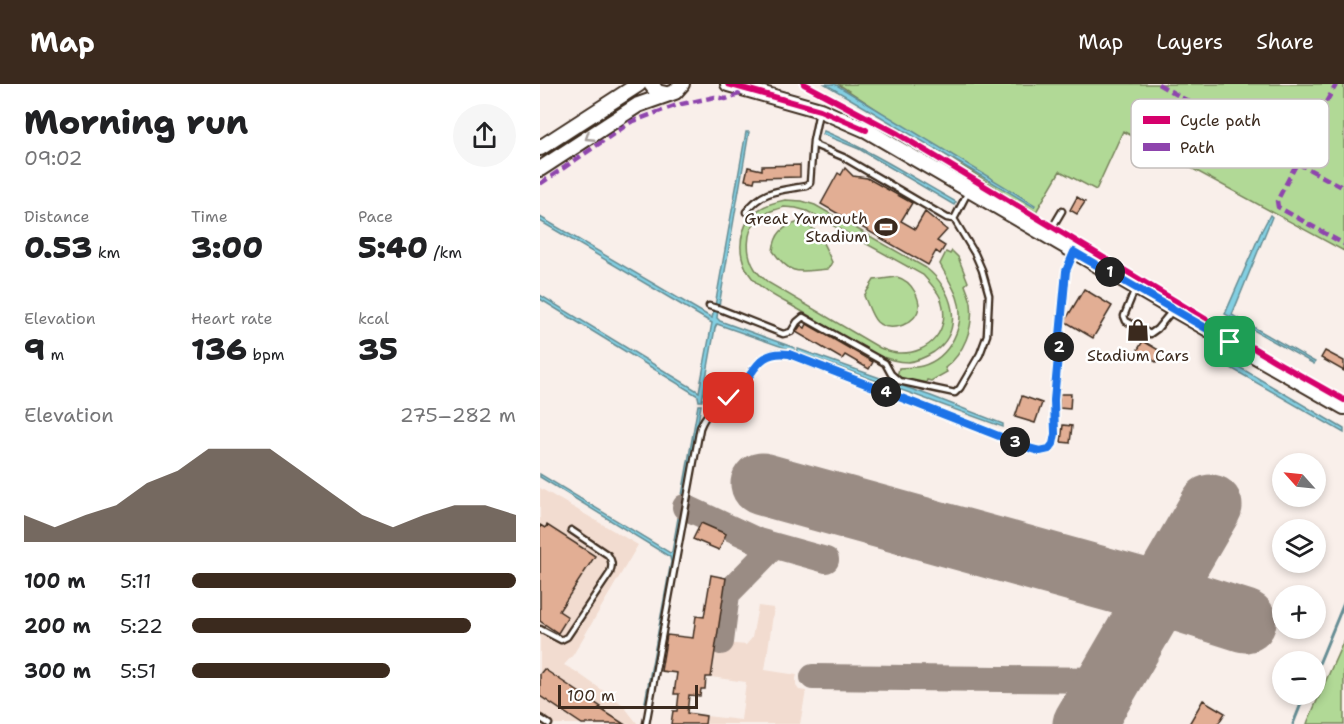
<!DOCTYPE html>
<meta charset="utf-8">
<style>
:root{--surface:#fff;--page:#f6f6f6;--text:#202124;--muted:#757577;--accent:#3b2a1e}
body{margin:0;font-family:"Shantell Sans",sans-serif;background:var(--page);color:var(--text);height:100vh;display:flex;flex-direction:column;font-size:22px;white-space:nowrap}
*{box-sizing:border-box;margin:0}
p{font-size:20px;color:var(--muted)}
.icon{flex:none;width:33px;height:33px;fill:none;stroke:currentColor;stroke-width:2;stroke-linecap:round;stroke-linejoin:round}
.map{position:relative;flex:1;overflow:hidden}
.side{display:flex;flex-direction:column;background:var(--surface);width:540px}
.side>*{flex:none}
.needle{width:39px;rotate:297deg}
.controls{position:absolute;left:732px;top:369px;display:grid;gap:12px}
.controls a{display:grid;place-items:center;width:54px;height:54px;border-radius:50%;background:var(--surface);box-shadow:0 3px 9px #0003;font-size:30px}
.scale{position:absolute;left:18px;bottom:15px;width:140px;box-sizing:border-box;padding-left:6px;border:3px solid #3b2a1e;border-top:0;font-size:16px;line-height:21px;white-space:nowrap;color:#3b2a1e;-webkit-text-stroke:4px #fff;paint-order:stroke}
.pin{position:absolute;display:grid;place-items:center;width:51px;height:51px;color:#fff;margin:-26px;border-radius:12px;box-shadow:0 3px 9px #0006}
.km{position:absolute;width:30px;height:30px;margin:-15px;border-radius:50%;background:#222;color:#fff;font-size:16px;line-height:30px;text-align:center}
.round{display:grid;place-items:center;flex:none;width:63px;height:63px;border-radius:32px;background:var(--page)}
.overview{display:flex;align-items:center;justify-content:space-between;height:102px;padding:0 24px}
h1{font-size:33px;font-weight:800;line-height:45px}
.figures{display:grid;grid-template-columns:repeat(3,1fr);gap:9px;height:102px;padding:6px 24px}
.figures div{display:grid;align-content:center}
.figures b{font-size:30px;font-weight:800}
.figures small{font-size:16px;font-weight:400}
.figures p{font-size:16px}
.chart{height:168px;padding:12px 24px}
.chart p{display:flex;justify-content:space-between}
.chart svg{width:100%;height:108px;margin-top:6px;fill:var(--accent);opacity:.7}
ul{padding:0 24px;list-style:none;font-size:20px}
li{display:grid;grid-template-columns:96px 72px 1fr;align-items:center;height:45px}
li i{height:15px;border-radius:8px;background:var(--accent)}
header{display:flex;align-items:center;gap:36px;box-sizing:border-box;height:84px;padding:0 30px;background:var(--accent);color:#fff}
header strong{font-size:28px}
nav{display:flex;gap:33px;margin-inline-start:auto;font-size:21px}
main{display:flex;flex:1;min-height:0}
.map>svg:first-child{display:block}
</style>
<header>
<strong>Map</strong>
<nav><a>Map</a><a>Layers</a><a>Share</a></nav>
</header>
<main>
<section class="side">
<div class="overview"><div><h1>Morning run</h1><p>09:02</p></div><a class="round"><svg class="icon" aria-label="share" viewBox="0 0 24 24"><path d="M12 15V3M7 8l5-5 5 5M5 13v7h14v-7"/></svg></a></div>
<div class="figures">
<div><p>Distance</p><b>0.53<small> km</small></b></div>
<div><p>Time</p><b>3:00</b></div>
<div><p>Pace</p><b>5:40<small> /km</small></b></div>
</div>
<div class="figures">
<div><p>Elevation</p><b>9<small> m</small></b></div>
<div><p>Heart rate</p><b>136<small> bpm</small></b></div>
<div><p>kcal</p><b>35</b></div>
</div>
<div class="chart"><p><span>Elevation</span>275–282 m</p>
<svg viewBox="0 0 160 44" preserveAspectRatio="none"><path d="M0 44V33L10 38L20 33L30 29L40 20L50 15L60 6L70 6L80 6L90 15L100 24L110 33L120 38L130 33L140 29L150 29L160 33V44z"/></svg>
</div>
<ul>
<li><b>100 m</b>5:11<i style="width:100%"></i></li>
<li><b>200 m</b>5:22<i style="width:86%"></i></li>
<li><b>300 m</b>5:51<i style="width:61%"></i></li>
</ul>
</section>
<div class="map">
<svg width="804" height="640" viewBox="0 0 804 640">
<rect width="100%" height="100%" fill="#f9efea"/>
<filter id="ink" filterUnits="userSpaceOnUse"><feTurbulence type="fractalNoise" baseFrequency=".0167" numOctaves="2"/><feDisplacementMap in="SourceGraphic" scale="12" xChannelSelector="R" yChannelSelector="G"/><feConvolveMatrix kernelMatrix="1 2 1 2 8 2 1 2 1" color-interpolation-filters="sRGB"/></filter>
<g filter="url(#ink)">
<path fill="#f2dcd0" d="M0,404L98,461L33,571L24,581L35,587L82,620L97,639V640H0Z
M218,522L234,524L225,586L257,591L256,594V602L259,606L266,607L260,640H165L166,632L201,636L206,598L171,593L176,558L206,561L212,554Z"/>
<path fill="#b1d996" stroke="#76825a" stroke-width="1.5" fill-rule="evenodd" d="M298,0H802L804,1V167L583,47L556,106L520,87L496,128L467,111Z
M245,116L262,117L275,121L386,184C412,204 426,245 394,268C386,273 377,277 368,278C355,278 344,274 332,269C307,254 281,239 256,224C242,216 224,208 213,195C202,182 198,165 203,148C209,127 225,120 245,116ZM244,123L256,124L267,127L383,191C389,198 396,205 400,213C413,244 390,271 358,269C352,269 346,266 340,264L229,199C224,195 219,191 215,185C206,171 205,147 218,135C225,128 234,126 244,123Z
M260,138C278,141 285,164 292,178L288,185C260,187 252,194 233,167C235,149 243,142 260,138Z
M412,167L418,173L428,198L425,201C427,207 430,213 431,219C434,244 424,269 405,284L407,288L391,297L387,296L385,301L357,293L359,284C366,283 375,284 382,282C410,274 427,240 417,213C413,202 405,190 400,180L406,168L410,170Z
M357,193C365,195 371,201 375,208C377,212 379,217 379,222C378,240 350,250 337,238C331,232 328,220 324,212L334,196Z
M804,556V640H767L768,637Z"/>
<path fill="#83cfe2" stroke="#668d94" stroke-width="1.5" d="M285,0H295L495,121L494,123Z
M284,47C330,66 372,93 416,118L414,121L319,65L282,50Z
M206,48H209L179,222H175Z
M730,131L732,133L692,231L775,278L774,280L685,230L721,148Z
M0,133L172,234L174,224L178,225L177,234L180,237L255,264L254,267L177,240L175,244L162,317H159L158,312L0,215V211L159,308L172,239L0,137Z
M258,265L391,312L463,340V343L257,268Z
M694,280L804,345V349L691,284Z
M158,321H161L109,619L105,618L131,478L130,473L0,393V390L130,469L132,468Z"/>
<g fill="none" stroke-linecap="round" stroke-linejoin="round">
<path stroke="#668d94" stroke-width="3" d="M776,587L804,519
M753,640L765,610"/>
<path stroke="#9a8c84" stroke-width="26" d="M145,423L218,457L286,476
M181,558L187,510L234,462
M273,593L569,596"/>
<path stroke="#9a8c84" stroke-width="63" d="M222,400L620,510L705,537
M544,640L671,422"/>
</g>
<path fill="#e2ae94" stroke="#3b2a1e" stroke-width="1.5" d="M260,81V93L215,94L214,98L205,96L208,83L222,86V82Z
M305,84L313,92L327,94L372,119L361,137L375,145L385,128L407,146L397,157L405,162L400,170L396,167L388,181L281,120L298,89L301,91Z
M537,113L545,118L537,130L530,126Z
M544,205L572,222L553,254L526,238V235Z
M267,240L333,278L329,285L305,271L302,275L256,248L261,241L265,244Z
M603,257L622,268L616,278L597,267Z
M785,267L804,277V287L781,274Z
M519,310H531L530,325L519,324Z
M482,312L502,319L495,339L475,333Z
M523,341L532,342L530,359L521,358Z
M161,439L186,450L179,466L153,455Z
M0,441L5,444L7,441L55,472L19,527L28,533L18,549L0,537Z
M171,491L186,494L171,593H166L165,605H161L160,612L149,611L147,629L166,632L165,640H131L133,627H137L139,610H134L137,589L121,587L127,551L153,554L156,532L164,533Z
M4,585L61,623L59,624L84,640H42L0,612V590Z
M663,616L685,629L678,640H649Z"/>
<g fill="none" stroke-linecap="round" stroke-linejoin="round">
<g stroke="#3b2a1e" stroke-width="9">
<path id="service" d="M279,28L273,57L277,62L303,73L407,134L414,135L428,108
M206,128C223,105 240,107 266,102L270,99L273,57
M509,149L522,127
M595,205L584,232L586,237L610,250L617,245L632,227
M169,222L180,225L243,250L251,248L257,238L263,233L345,279L351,290L359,297L415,309L420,304L440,270L447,251L449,211L442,186L435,170L414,135
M0,545L21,556L27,553L70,489C72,482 73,478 68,471L31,446
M0,634L9,640
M106,640L160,344C169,321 184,321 199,305C210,294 215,278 230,271C236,268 242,269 249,270L492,365L500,367L509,365L513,360L515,350L514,316L526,187L533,170"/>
</g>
<g stroke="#3b2a1e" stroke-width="18">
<path id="primary" d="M111,0L117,8L126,10
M188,0L280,26L326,46L633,225L804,323
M0,64L99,0
M0,85L98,21L135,8L142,0"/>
</g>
<use href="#service" stroke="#fff" stroke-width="4.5"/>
<use href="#primary" stroke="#fff" stroke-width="14"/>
<path stroke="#8e44ad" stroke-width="4.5" stroke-dasharray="9 4.5" stroke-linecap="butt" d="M618,0L757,79L737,117L738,123L804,160
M752,76L796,1
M757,79L804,104
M0,100L91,38L137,21L175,13L186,15L209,6"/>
<g stroke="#fff" stroke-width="10">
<path id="cycleway" d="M188,0L280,26L326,46
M264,0L358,50L735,277L804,316"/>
</g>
<use href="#cycleway" stroke="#d6006c" stroke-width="6"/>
</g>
<defs><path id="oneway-chevron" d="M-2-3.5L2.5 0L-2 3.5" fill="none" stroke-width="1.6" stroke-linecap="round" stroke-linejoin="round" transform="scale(1.5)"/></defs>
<use stroke="#a79f9a" href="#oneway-chevron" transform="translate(49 53) rotate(147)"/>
</g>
<g fill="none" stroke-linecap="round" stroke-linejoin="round" filter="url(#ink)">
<g stroke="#fff" stroke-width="12">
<path id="route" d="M189,314C193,311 197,308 200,304C216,286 219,266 249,270L492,365L500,367L509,365L513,360L515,350L514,316L526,187L534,168L690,258"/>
</g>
<use href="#route" stroke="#1a73e8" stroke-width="8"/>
</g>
<defs>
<g id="stadium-bare" transform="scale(1.8)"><path d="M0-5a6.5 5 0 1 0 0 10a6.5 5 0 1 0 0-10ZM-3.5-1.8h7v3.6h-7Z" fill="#3b2a1e" stroke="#fff" stroke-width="2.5" paint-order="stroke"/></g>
<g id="shop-bare" transform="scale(1.8)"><path d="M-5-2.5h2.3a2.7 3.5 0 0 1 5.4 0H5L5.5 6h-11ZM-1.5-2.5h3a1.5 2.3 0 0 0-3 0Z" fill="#3b2a1e" stroke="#fff" stroke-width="2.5" paint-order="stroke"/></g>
</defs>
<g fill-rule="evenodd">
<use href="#stadium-bare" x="346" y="143"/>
<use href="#shop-bare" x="598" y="246"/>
</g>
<g text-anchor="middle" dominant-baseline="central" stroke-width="5" stroke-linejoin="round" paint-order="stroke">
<g font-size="16" fill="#3b2a1e" stroke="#fff" text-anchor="end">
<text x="328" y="134">Great Yarmouth<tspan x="328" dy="18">Stadium</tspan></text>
<text x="598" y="271" text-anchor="middle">Stadium Cars</text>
</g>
</g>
<rect x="591" y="15" width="198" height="69" rx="9" fill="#fff" stroke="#c4bfbc" stroke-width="1.5"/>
<rect x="603" y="32" width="27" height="8" fill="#d6006c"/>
<rect x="603" y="59" width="27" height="8" fill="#8e44ad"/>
<g font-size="16" fill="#3b2a1e">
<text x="640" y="42">Cycle path</text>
<text x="640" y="69">Path</text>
</g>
</svg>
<div class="controls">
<a><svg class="needle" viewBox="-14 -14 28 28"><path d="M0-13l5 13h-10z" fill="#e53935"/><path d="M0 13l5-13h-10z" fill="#757577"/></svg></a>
<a><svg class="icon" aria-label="layers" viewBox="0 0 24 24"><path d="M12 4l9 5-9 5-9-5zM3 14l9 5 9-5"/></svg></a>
<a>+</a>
<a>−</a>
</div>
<div class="scale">100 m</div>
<div class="pin" style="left:690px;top:258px;background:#1e9e55"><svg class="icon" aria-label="arrive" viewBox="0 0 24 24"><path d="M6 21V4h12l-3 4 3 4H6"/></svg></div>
<div class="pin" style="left:189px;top:314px;background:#d93025"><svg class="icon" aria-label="check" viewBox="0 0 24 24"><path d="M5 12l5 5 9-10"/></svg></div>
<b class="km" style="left:570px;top:188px">1</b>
<b class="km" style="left:519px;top:263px">2</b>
<b class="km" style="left:475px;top:358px">3</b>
<b class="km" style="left:346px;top:308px">4</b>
</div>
</main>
